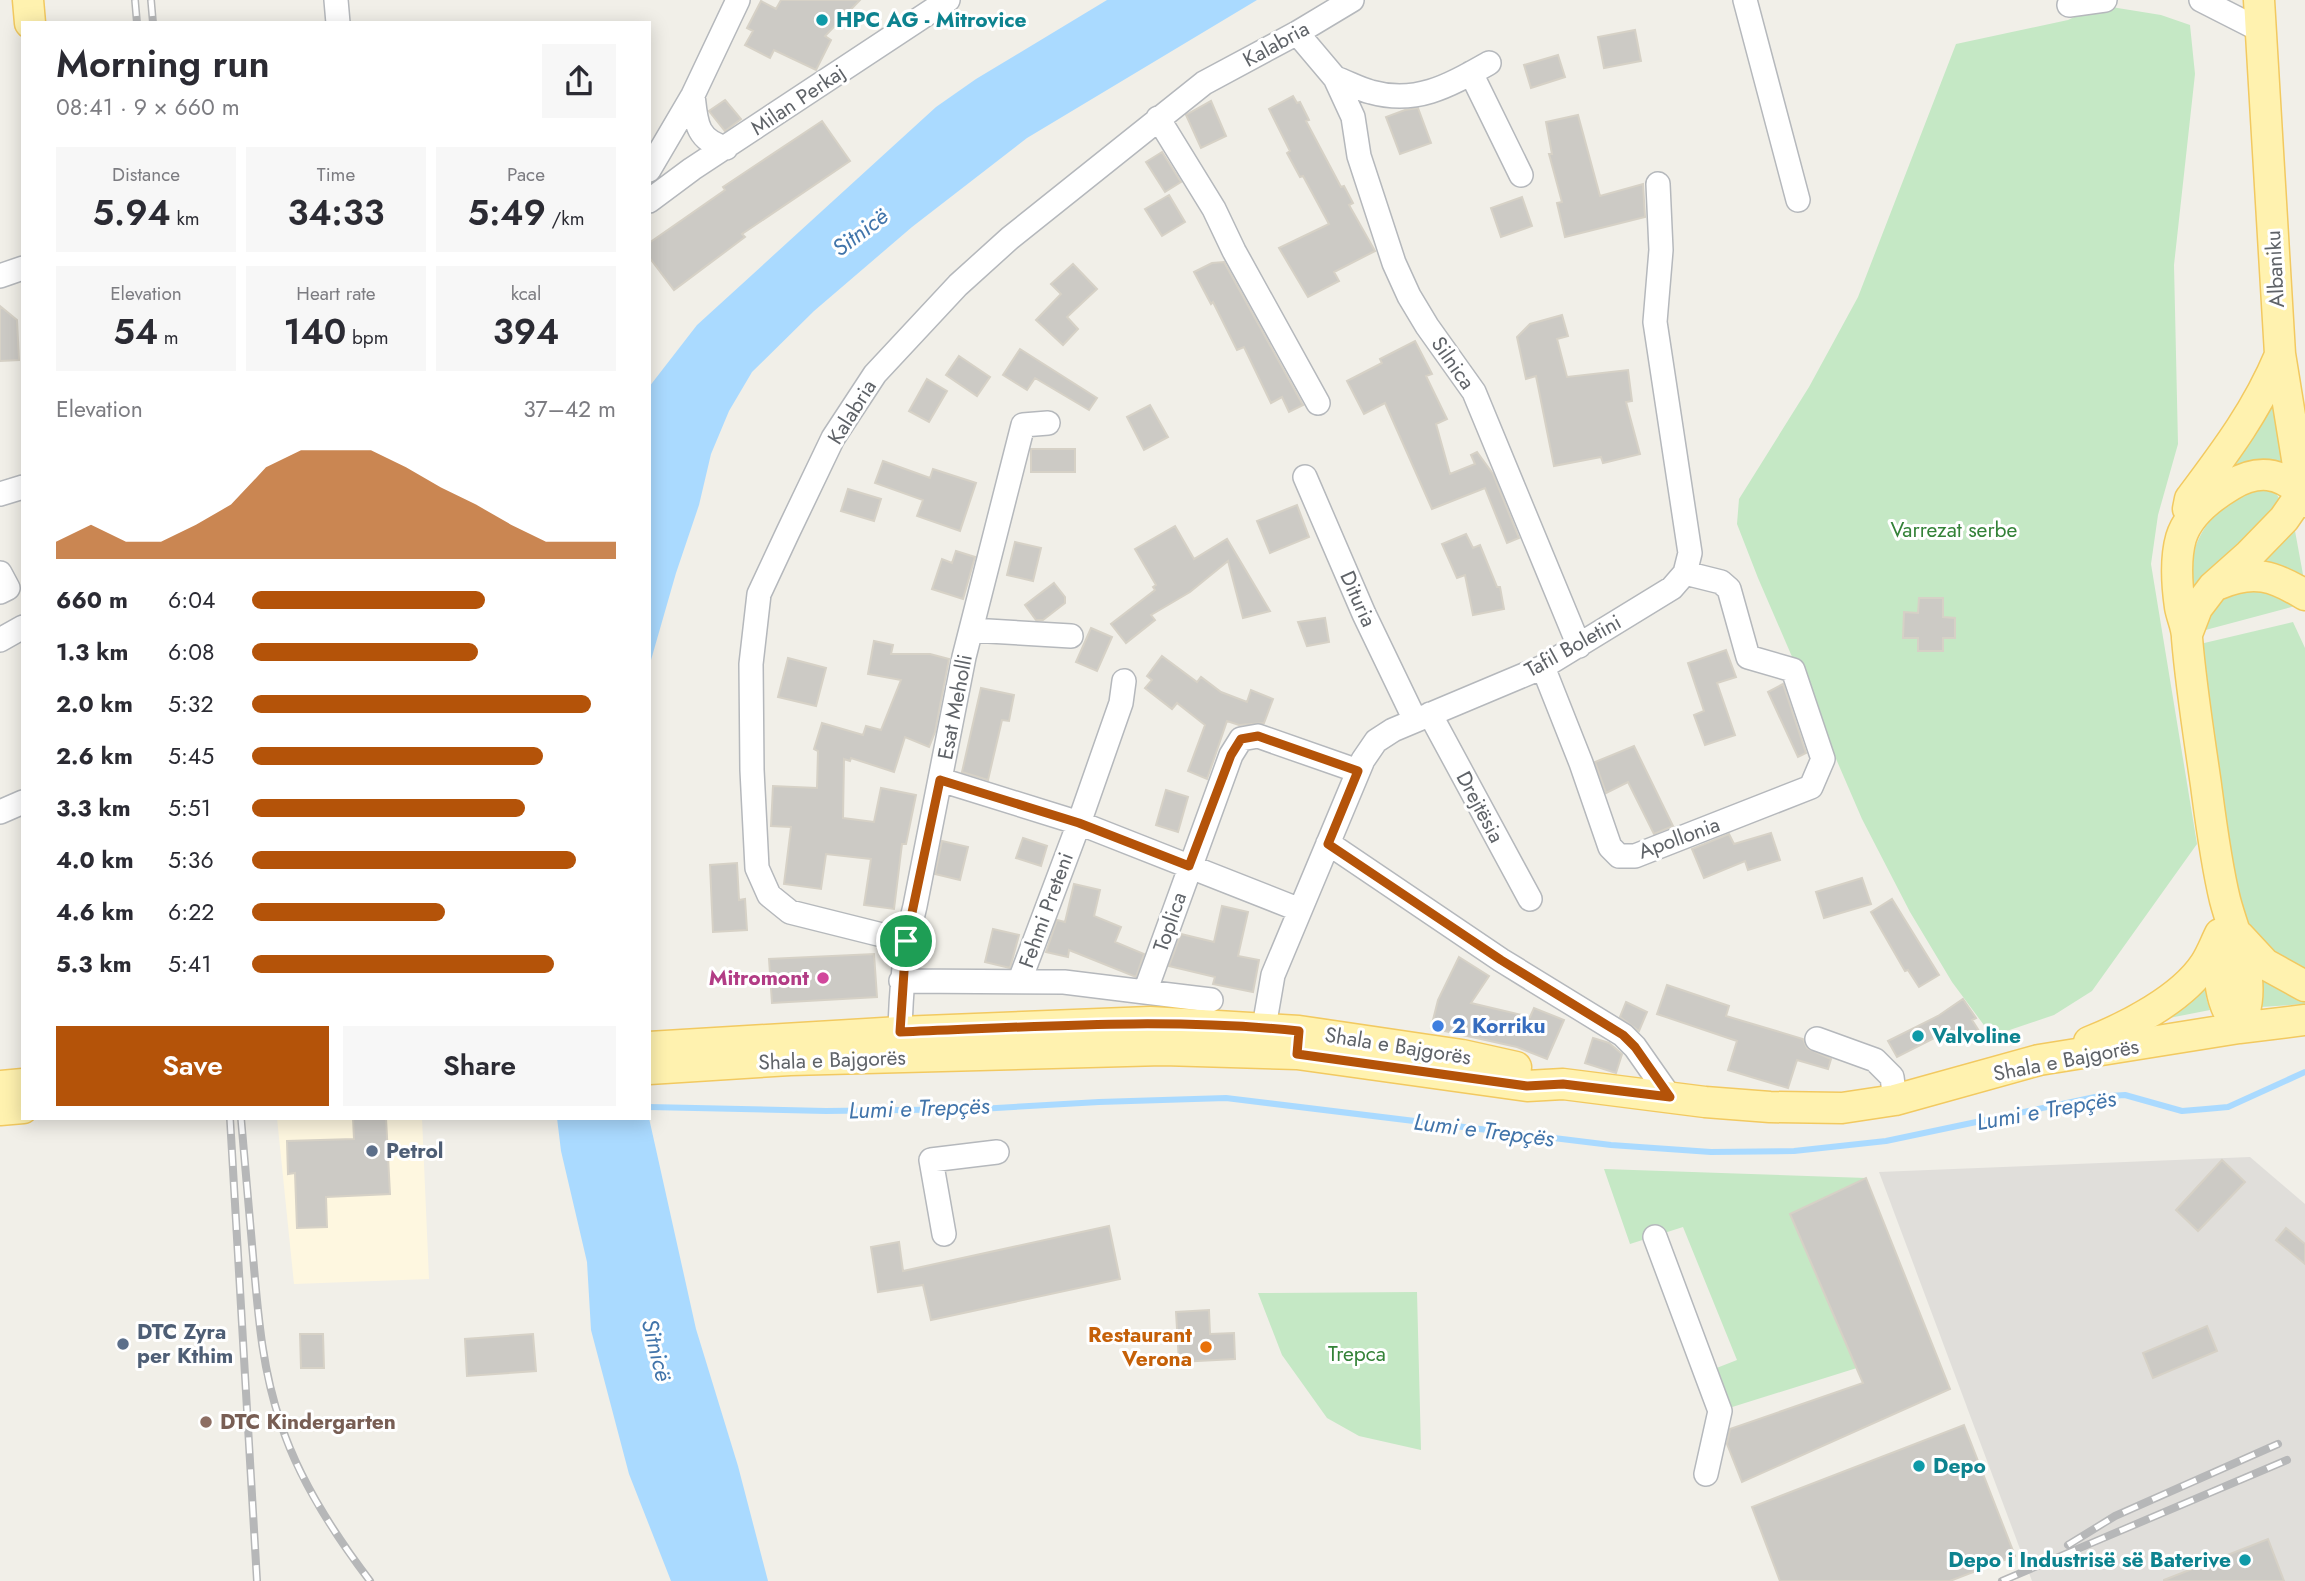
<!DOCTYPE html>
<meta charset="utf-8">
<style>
:root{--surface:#fff;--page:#f7f7f7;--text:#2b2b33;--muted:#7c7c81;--accent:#b45309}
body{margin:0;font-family:Jost,sans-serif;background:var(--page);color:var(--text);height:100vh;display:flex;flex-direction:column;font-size:26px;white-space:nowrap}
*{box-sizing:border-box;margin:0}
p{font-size:23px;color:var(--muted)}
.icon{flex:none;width:38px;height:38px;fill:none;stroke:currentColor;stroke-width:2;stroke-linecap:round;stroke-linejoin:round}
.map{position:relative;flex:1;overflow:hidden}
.details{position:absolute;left:21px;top:21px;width:630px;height:1099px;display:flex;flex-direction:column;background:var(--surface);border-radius:0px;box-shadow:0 4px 18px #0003}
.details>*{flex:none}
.pin{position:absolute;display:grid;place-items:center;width:60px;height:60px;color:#fff;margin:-30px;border:4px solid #fff;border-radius:50%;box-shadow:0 2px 7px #0007}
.round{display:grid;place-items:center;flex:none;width:74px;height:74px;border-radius:0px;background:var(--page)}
.summary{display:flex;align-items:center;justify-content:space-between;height:119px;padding:0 35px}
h1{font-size:38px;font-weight:600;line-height:52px}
.metrics{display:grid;grid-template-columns:repeat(3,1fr);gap:10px;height:119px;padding:7px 35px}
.metrics div{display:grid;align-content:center;border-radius:0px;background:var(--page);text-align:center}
.metrics b{font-size:35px;font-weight:600}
.metrics small{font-size:19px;font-weight:400}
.metrics p{font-size:19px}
.chart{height:196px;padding:14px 35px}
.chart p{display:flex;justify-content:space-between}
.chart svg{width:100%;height:126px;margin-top:7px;fill:var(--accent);opacity:.7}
.button{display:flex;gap:14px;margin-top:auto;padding:14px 35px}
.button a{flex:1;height:80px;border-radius:0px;background:var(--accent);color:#fff;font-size:28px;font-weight:600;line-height:80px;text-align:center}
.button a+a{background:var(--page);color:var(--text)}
ul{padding:0 35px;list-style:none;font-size:23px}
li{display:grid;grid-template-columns:112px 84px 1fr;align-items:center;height:52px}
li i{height:18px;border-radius:9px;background:var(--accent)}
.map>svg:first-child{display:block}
</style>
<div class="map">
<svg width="2305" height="1581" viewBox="0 0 2305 1581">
<rect width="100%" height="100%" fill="#f1efe8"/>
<path fill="#fef7e0" d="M277,1118H422L429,1279L294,1284Z"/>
<path fill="#e0deda" d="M2250,1157L2305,1204V1581H2032L1879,1172Z"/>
<path fill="#c5e8c5" d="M2099,5L2161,15L2190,25L2195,74L2174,265L2178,444L2158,515L2151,564L2197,844L2092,991L2054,1015L1992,1036L1952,982L1910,912L1862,819L1758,578L1737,524L1739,499L1809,387L1858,297L1956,44L2068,20Z
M2276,394L2285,462L2261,463L2218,481Z
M2256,488L2275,491L2280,500L2270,516L2190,592C2187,540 2210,509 2256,488Z
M2293,520L2304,580L2251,564Z
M2260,586L2295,606L2198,632L2220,594Z
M2293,622L2305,648V977L2254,943L2243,911L2231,861L2200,644Z
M2259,974L2280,990L2305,1001V1004L2261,1007Z
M2205,979L2206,997L2210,1010L2164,1019Z
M1604,1169L1866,1178L1790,1214L1860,1367L1729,1408L1714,1369L1737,1360L1683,1227L1630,1244Z
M1417,1292L1421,1450L1359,1436L1327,1418L1282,1355L1258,1293Z"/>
<path fill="#aadaff" d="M1107,0H1257L1027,138L912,227L814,311L752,372L729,411L711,454L699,505L676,573L649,667V387L697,325L936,107L976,79Z
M557,1118H649L696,1329L738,1466L768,1581H671L629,1474L591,1330L587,1262L561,1151Z"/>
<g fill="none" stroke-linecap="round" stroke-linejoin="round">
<path stroke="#aadaff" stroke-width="6" d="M649,1107L826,1111L979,1109L1099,1102L1226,1098L1611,1145L1711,1152L1794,1151L1886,1141L2095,1097L2125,1095L2182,1111L2206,1109L2228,1107L2305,1072"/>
</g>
<path fill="#cccac5" stroke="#d6d1c6" stroke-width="2" d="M781,0H860L825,36L831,40L816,70L774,50L770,58L745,45L753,31L747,28L761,1L776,9Z
M1635,30L1641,61L1604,68L1598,37Z
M1558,55L1565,77L1531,88L1524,65Z
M1293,96L1297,103L1300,102L1309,120L1306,121L1341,187L1344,186L1353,203L1349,205L1375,251L1334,272L1339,281L1308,297L1279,248L1329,224L1303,176L1300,177L1287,153L1290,151L1269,109Z
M725,100L741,119L725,131L709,111Z
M1211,101L1226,136L1201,148L1186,115Z
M1418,108L1431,143L1400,154L1386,117L1405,110Z
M1578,115L1600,196L1643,184L1645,217L1565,237L1557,203L1562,202L1549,154H1552L1546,122Z
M822,121L850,161L742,234L745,237L674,290L649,257V243L725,190L723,187Z
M1162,152L1181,182L1165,192L1146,162Z
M1169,195L1185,222L1162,236L1145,209Z
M1522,197L1532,226L1501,237L1491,208Z
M1224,262L1303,405L1289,412L1282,397L1271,403L1244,347L1237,350L1213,302L1211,304L1194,272L1212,263Z
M1073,264L1097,289L1067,317L1078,329L1063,345L1036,320L1061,294L1051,284Z
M0,306L17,320L19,360L0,361Z
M1562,315L1568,336L1557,339L1567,377L1628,370L1632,401L1626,402L1640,454L1603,463L1601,457L1554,466L1536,376L1526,379L1517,337L1530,324Z
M1415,341L1432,374L1426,376L1447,419L1436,424L1450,474L1475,464L1471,455L1477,452L1493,474L1519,538L1507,543L1485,488L1432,509L1385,403L1364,414L1347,381L1382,363L1380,359Z
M1020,349L1097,398L1089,410L1035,378L1027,390L1003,375Z
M959,356L990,377L977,396L946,375Z
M927,379L947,391L929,422L909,411Z
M1150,405L1168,437L1144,450L1127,417Z
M1031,449H1075V472H1031Z
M883,461L930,478L933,469L976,483L960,531L917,516L923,500L875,483Z
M848,489L881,499L874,521L841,511Z
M1297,505L1309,537L1270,553L1257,521Z
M1175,526L1194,559L1227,539L1270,611L1243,618L1228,561L1190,592L1151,615L1155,620L1126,643L1111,624L1155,590L1153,587L1156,585L1135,549Z
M1466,534L1473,548L1480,545L1497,587H1500L1504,609L1473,615L1465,575L1457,578L1442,544Z
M1015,542L1041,548L1033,581L1007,575Z
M956,551L975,557L963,599L932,589L942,559L952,563Z
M1054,583L1065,597V603L1043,620H1036L1025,605Z
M1919,598H1943V617L1955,618V638H1943V651H1918V638H1903L1904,612L1918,613Z
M1325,618L1329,642L1307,646L1298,622Z
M1091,628L1112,637L1097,671L1076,662Z
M874,641L893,645L891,654H930L949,659L935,732L929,747L905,737L894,772L851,758L850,761L844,759L843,818L874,822L881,788L916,795L906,844H902L894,909L864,905L871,859L826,854L821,889L784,884L791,827L771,826L773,786L817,788L818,751L814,749L822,723L863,735L866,726L881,730L901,680L868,674Z
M1726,650L1736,677L1717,683L1735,735L1705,745L1694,715L1704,711L1688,663Z
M1162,656L1197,682L1201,677L1221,692L1247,702L1251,690L1273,699L1264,723L1239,725L1227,721L1207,779L1188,771L1205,725L1177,703L1172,709L1145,688L1152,680L1147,676Z
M788,658L826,668L816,706L778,697Z
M1783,684L1806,753L1798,757L1768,692Z
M981,688L1014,695L1009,721L1002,720L988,780L962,772Z
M1634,746L1673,826L1654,834L1628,782L1606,793L1595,762Z
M1166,790L1188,797L1178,832L1156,825Z
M1771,833L1780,860L1748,870L1745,861L1704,878L1692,849L1729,834L1734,844Z
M1023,838L1047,846L1041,866L1016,858Z
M942,841L968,847L960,880L935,874Z
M737,863L739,900L745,899L747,930L713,932L710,865Z
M1862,878L1871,904L1824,918L1816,892Z
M1074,884L1100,890L1094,916L1121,927L1115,942L1144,954L1136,977L1069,950L1068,957L1046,952L1057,920L1065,922Z
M1892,899L1939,975L1919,987L1908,970L1905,971L1871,912Z
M1222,906L1248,912L1238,956L1259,960L1253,992L1213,984L1215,977L1169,966L1181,934L1214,942Z
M993,929L1019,935L1010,968L985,962Z
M874,954L877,997L772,1003L769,959Z
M1459,957L1489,976L1471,1003L1530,1017L1534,1008L1564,1020L1547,1059L1517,1047L1431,1028L1438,1000Z
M1667,985L1729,1006L1726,1016L1803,1039L1807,1048L1831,1059L1828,1069L1797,1060L1788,1088L1728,1070L1737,1041L1657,1014Z
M1963,999L1976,1018L1972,1020L1979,1031L1957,1045L1948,1031L1897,1057L1888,1041L1938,1016Z
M1626,1002L1647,1012L1639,1031L1620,1017Z
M1593,1038L1609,1043L1622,1054L1616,1073L1585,1063Z
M353,1118H386L390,1194L326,1197L327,1227L297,1228L295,1173L288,1174L287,1141L354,1139Z
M2222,1160L2245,1182L2198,1231L2176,1210Z
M1866,1178L1950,1389L1742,1482L1727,1444L1730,1429L1863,1383L1790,1214Z
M1109,1226L1120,1279L931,1320L923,1285L878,1292L871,1247L899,1242L903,1271Z
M2286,1228L2305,1244V1264L2276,1240Z
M1209,1310L1210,1334L1234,1333L1235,1359L1179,1362L1176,1312Z
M2207,1326L2217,1351L2153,1378L2143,1353Z
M300,1334H323L324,1368H301Z
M533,1334L536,1371L467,1376L465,1339Z
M1964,1425L2015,1556L1950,1581H1780L1752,1507Z
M2268,1539L2284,1581H2164V1580Z"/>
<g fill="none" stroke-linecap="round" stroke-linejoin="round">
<g stroke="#b5b8bc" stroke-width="26">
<path id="minor" d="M336,0L338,23
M1745,0L1798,200
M2201,0L2260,30
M2069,5L2105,0
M1297,33L1335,78L1353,117L1359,156L1394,263L1409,296L1427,326L1474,392L1579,646
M1471,73L1521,175
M1335,78C1347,82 1359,89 1371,92C1417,105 1450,85 1489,63
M693,95C696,122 696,140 726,148
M1158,118L1214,209L1234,251L1318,403
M649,170L693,95L738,0
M649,201L692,169L948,0
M0,276L23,268
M1305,477L1364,614L1415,720
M0,494L23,487
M0,573L8,588L0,592
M971,630L1071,636
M0,640L23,627
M1543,667L1581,763L1610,847L1619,856H1635L1811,787L1823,759L1793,670L1748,657L1729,589L1721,582L1685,573
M1430,714L1530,899
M941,780L1079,823L1300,910
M0,812L23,802
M1328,843L1501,960L1623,1035L1635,1047L1670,1097
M906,941L790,912L769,895L757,868L752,770L751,664L759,594L788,532L833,438L875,374L958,285L1010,238L1204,83L1297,33L1352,0
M1020,980L1079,823L1121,703L1124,681
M901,981L1064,982L1145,992L1231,755L1241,739L1258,736L1358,771
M1145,992L1211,1000
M1264,1027L1273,975L1363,760L1376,741L1393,730L1543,667L1672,588L1685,573L1690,553L1655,322L1661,250L1658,184
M900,1032C901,989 904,948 915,906L964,657L1023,425L1048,423
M1817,1039L1875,1060L1892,1077L1895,1100
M944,1234L931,1160L997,1152
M1655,1237L1720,1411L1706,1474"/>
</g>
<g stroke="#f2c960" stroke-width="33">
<path id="major" d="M28,0L30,23
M2259,0L2280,354L2304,502
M2188,509L2190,499C2226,451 2257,410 2280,355
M2219,584C2254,569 2274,576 2305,595
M2187,634L2197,608L2213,587L2249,555L2284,519L2302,493C2280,472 2258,469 2231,485C2211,497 2188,515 2181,538C2175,559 2177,586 2180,607C2182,618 2187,627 2187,638C2191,687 2199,736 2206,785C2211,823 2216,863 2225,900C2237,946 2260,982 2239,1028
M2239,936L2265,964L2305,986
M2220,939C2219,973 2217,1001 2239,1028
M2089,1042C2127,1027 2182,999 2205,964C2211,955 2215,944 2220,934
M649,1047L900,1032L1150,1022L1299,1031L1462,1055L1516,1067
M649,1069L790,1060L1163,1050L1297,1054L1527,1086L1563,1084L1705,1102L1770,1107L1842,1108L1895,1100L2039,1060L2239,1028L2305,1020
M0,1086L23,1084
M0,1110L23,1108"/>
</g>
<use href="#minor" stroke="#fff" stroke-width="23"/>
<use href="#major" stroke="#fff2af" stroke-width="30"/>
<g stroke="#b6b7b8" stroke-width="8">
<path id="rail" d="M135,0L137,23
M151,0L153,23
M230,1118L257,1581
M241,1118C245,1164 249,1210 253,1256C258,1314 262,1369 281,1424C299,1480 335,1535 370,1581
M2068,1545L2115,1516L2278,1444
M2002,1581L2287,1460"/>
</g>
<use href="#rail" stroke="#fff" stroke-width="5" stroke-dasharray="16" stroke-linecap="butt"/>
</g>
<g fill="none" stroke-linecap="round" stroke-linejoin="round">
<g stroke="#fff" stroke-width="14">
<path id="route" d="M1258,736L1358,771L1328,844L1501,960L1623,1035L1635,1047L1670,1097L1563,1084L1527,1086L1297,1054L1299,1031C1166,1017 1033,1027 900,1032L906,941L940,780L1079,823L1189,866L1231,755L1241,739Z"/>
</g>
<use href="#route" stroke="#b45309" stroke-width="9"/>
</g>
<g fill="#0f9aa8" stroke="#fff" stroke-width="2.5">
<circle cx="822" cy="20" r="7"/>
<circle cx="1918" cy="1036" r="7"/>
<circle cx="1919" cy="1466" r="7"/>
<circle cx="2245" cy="1560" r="7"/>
</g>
<circle fill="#d1479c" stroke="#fff" stroke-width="2.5" cx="823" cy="978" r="7"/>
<circle fill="#3f7fe0" stroke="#fff" stroke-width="2.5" cx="1438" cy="1026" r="7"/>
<g fill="#5c6f8a" stroke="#fff" stroke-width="2.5">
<circle cx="372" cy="1151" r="7"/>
<circle cx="123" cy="1344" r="7"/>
</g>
<circle fill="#e8710a" stroke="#fff" stroke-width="2.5" cx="1206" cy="1347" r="7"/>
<circle fill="#8d6e63" stroke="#fff" stroke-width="2.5" cx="206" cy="1422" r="7"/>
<g text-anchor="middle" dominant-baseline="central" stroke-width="6" stroke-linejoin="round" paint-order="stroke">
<g font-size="21" font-weight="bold" fill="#0d838f" stroke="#fff" text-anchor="start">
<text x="836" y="20">HPC AG - Mitrovice</text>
<text x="1932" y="1036">Valvoline</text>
<text x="1933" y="1466">Depo</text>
<text x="2231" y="1560" text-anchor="end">Depo i Industrisë së Baterive</text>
</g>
<g font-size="21" fill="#5f6368" stroke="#fff">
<text transform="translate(1276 44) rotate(-29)">Kalabria</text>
<text transform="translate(798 100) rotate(-34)">Milan Perkaj</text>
<text transform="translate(2275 269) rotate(-93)">Albaniku</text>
<text transform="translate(1453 363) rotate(55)">Silnica</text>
<text transform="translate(852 412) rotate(-58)">Kalabria</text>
<text transform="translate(1358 599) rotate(66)">Dituria</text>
<text transform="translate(1573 646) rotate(-29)">Tafil Boletini</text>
<text transform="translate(955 707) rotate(-79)">Esat Meholli</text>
<text transform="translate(1480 807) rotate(62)">Drejtësia</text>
<text transform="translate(1679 838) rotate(-20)">Apollonia</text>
<text transform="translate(1046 910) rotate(-70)">Fehmi Preteni</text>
<text transform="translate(1170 922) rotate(-71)">Toplica</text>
<text transform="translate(1398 1046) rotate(9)">Shala e Bajgorës</text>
<text transform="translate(832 1060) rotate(-2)">Shala e Bajgorës</text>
<text transform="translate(2066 1060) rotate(-11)">Shala e Bajgorës</text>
</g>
<g font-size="21" fill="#348238" stroke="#fff">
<text x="1954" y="530">Varrezat serbe</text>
<text x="1357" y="1354">Trepca</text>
</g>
<g font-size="21" font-weight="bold" fill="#b23c85" stroke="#fff" text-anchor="end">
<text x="809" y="978">Mitromont</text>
</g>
<g font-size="21" font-weight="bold" fill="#366cbe" stroke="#fff" text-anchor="start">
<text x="1452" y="1026">2 Korriku</text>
</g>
<g font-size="21" font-weight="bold" fill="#4e5e75" stroke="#fff" text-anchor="start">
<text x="386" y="1151">Petrol</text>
<text x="137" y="1332">DTC Zyra<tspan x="137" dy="24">per Kthim</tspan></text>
</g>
<g font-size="21" font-weight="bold" fill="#c56008" stroke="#fff" text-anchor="end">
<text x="1192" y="1335">Restaurant<tspan x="1192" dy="24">Verona</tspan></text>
</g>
<g font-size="21" font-weight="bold" fill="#785e54" stroke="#fff" text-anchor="start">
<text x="220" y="1422">DTC Kindergarten</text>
</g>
<g font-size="23" font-style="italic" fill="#4174aa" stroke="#fff">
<text transform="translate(860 232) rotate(-37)">Sitnicë</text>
<text transform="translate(919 1108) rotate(-2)">Lumi e Trepçës</text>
<text transform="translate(2046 1110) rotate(-10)">Lumi e Trepçës</text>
<text transform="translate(1484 1130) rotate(7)">Lumi e Trepçës</text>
<text transform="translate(657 1350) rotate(76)">Sitnicë</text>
</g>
</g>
</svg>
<div class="pin" style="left:906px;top:941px;background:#1e9e55"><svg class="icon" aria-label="arrive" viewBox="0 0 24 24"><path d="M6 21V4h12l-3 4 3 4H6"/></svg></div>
<section class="details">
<div class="summary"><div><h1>Morning run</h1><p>08:41 · 9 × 660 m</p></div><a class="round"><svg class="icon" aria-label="share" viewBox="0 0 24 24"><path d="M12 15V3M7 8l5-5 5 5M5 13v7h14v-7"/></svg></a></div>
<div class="metrics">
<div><p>Distance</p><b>5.94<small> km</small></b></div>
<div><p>Time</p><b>34:33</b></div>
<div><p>Pace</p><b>5:49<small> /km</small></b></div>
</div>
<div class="metrics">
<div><p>Elevation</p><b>54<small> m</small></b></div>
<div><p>Heart rate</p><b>140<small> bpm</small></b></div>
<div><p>kcal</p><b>394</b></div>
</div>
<div class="chart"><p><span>Elevation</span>37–42 m</p>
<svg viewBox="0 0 160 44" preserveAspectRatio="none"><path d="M0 44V38L10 32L20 38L30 38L40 32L50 25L60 12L70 6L80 6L90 6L100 12L110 19L120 25L130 32L140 38L150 38L160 38V44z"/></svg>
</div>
<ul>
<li><b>660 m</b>6:04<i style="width:64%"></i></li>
<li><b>1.3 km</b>6:08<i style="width:62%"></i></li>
<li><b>2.0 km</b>5:32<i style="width:93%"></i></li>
<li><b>2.6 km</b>5:45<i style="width:80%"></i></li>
<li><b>3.3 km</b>5:51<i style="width:75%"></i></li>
<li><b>4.0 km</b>5:36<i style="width:89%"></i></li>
<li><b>4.6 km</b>6:22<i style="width:53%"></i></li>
<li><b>5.3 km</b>5:41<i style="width:83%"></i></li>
</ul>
<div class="button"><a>Save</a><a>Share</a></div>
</section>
</div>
